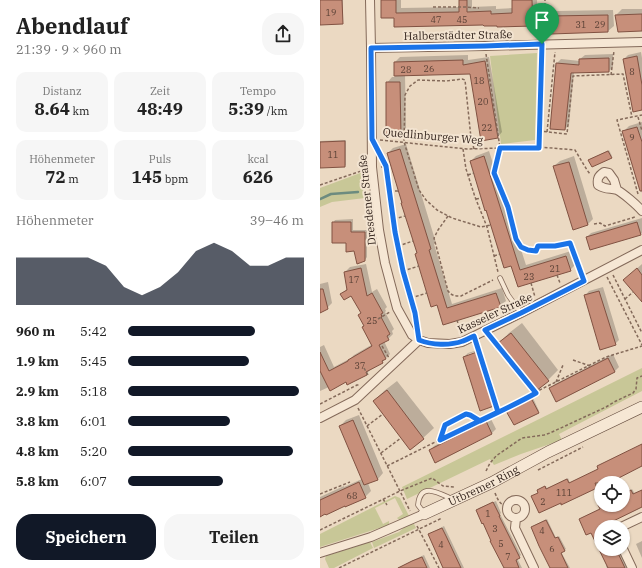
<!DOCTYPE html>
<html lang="de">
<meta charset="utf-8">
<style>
:root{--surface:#fff;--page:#f6f6f6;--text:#222;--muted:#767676;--accent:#111827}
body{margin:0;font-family:"IBM Plex Serif",serif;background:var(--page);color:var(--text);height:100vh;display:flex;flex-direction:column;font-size:15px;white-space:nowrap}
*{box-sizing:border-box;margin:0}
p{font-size:13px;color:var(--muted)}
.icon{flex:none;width:22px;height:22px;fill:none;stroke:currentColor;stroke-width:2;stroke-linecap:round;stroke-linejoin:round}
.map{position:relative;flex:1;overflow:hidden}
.drawer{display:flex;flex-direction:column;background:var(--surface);width:320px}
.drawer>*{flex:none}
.fabs{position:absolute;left:274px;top:476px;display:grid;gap:8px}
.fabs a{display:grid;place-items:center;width:36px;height:36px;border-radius:50%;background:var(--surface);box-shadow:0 1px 3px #0004;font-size:20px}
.pin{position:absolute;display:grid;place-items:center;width:34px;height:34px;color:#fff;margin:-41px -17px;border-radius:50% 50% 50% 0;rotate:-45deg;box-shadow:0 0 4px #0007}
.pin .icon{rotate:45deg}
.round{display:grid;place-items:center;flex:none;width:42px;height:42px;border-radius:16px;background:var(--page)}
.overview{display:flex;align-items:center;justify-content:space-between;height:68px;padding:0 16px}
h1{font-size:22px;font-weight:800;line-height:30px}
.metrics{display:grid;grid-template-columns:repeat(3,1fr);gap:6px;height:68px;padding:4px 16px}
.metrics div{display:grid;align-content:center;border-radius:10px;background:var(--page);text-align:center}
.metrics b{font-size:17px;font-weight:800}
.metrics small{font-size:11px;font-weight:400}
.metrics p{font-size:11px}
.chart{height:112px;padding:8px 16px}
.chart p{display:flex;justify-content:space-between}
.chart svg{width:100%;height:72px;margin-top:4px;fill:var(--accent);opacity:.7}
.action{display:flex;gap:8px;margin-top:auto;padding:8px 16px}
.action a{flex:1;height:46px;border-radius:16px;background:var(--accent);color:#fff;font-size:16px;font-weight:800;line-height:46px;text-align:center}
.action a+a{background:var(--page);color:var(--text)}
ul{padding:0 16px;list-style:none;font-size:13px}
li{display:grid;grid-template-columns:64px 48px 1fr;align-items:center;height:30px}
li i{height:10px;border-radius:5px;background:var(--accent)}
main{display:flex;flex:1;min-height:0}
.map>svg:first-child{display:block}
</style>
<main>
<section class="drawer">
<div class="overview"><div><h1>Abendlauf</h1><p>21:39 · 9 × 960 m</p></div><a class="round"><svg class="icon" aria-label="share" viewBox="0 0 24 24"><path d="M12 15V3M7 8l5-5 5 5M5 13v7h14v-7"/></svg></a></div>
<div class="metrics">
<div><p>Distanz</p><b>8.64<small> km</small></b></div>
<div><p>Zeit</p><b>48:49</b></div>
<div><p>Tempo</p><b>5:39<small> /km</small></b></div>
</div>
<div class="metrics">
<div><p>Höhenmeter</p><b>72<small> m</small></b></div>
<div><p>Puls</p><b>145<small> bpm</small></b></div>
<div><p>kcal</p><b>626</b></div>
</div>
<div class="chart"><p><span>Höhenmeter</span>39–46 m</p>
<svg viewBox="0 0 160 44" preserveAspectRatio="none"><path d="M0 44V15L10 15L20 15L30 15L40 15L50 20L60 33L70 38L80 33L90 24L100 11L110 6L120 11L130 20L140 20L150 15L160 15V44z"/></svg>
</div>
<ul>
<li><b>960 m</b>5:42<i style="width:72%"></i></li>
<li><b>1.9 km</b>5:45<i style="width:69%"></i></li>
<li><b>2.9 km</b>5:18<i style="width:97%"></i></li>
<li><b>3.8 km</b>6:01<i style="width:58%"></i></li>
<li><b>4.8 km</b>5:20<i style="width:94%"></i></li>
<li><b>5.8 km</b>6:07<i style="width:54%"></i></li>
</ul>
<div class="action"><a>Speichern</a><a>Teilen</a></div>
</section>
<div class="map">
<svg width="322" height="568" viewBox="0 0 322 568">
<rect width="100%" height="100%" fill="#ebd9c2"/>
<path fill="#c8c797" d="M217,53L215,140L181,144L170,56Z
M43,172L45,198L12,202L0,207V188Z
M322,368V391L239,434L242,440L201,454L174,465L170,459L87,499L82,487Z
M75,496L80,498L89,516L80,520L78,519L77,518L83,514L75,498L55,508L63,524L69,521V525L0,547V534Z
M90,522L94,524L96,528L54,548L52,542L79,532Z
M50,542L53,548L14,568H9L5,559L6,556Z"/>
<path fill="#0003" fill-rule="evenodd" d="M0,0H23V22L22,23L0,24Z
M62,0H81V8L140,7V0H152V7L176,6V9L193,8V0H217L218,19L213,25L164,24L75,17Z
M302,9H322V31L296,15Z
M293,10L294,26L288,31L231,17L237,11Z
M321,52L322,58V109L304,59L308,55Z
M293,54V67L289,71L254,72L249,125L245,129L237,63L241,59L260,61V59L265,55Z
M148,55V60L169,57L182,132L177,138L151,73L85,75L86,128L80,134L67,83L72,77H75V62L80,57Z
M322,122V193L303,132L309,126Z
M26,140V165L25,166L0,167V141Z
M86,144L116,243L114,244L132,304L182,288L186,301L180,306L124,323L118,304L97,253L68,153L73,148Z
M289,150L292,156L291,157L270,159Z
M169,151L206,265L251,251L255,265L250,270L198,286L192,265L151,161L156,156Z
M254,156L273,219L267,225L234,166L240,161Z
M322,218V233L321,234L270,249L267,237L271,233Z
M33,219V230H47V257L45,260L27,242L13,223L15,220Z
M46,264L52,292L57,289L67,307L65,309L66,311L65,312L74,329L72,331L73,334L68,339L64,341L70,354L62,362L51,369L46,374L9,387L0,391V347L4,345L14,367L31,358L34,355L53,344L45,326L42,313L32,294H21L28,288L25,272L30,267Z
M322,264V300L313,272Z
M8,282L12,303L7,308L0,312V284Z
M283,287L299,340L295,344L265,296L269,291Z
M202,323L238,370L228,380L216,390L179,343L189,333Z
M161,349L178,401L174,405L144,357L148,353ZM161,350L162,352L148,356V354Z
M293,354L299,367L295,371L237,400L231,388L235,384Z
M77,381L114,428L103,438L54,401L64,391Z
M213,398L219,411L218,412L189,410Z
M39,415L63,473L58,479L48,483L51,491L45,497L26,506L25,505L0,516V497L24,486V487L42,479L20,426L26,420Z
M170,417L176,429L172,433L116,462L110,451L114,446Z
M322,444V466L285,483H281V485L242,503L241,502L219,493L218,490L226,486L227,489L248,478L250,483L279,469Z
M312,489L315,494L322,490V506L286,524L288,527H281V549H298L307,568H287L286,566L287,565L271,531L260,519L281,508L283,505H303V494Z
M176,501L181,513L180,514L201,555L197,558L202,568H183L185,567L157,511L159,508Z
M227,519L236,538L239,536L246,549L241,552L250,568H231L213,526Z
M124,526L144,568H125L109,535L111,533Z
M322,541V558L316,544Z
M104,555L110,568H77Z"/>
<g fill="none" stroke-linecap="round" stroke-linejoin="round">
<path stroke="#6c8b7f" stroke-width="2.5" d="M0,199L11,194L38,192"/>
</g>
<path fill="#c78f7a" stroke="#815242" d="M0,0H22L23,24L0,25Z
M61,0H76V13L139,12V0H147V12L171,11V14L192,13V0H212L213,26L177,27V26H164L163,25L74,27V18H61Z
M322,14V31L298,32L295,15Z
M288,15V32L231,34L230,16Z
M317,56L322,85V110L313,112L303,59Z
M289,58V72L251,73L245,130L230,129L236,63L259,65V59Z
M143,60V65L165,61L178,138L161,141L150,74L74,76V62Z
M66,82H80L81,135H66Z
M317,127L322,142V191H320L302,131Z
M25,141V167L0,168V142Z
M80,149L111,249L109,250L127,308L176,293L181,307L123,325L117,305L111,307L95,254L97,253L81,203H82L67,153Z
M288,151L292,158L272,167L268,160Z
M164,156L200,270L246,256L251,271L198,287L191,266L184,268L166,210L165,211L150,161Z
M249,162L268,225L253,230L233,166Z
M12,222H31V232H45V261L37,264L34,251L26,252V243H12Z
M317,222L321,235L270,250L266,237Z
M41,268L47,296L52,293L63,313L61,314L62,317H61L70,334L67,336L69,340L59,345L66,359L62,361L63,363L46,372L47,375L27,385L26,382L10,391L0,371V352L9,371L28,361V360L52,346L42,327L44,326L38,315L41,313L31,296L24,300L20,294L27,290L24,272Z
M317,268L322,275V302L303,280Z
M0,289H3L8,309L0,313Z
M279,291L296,345L280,350L264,295Z
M191,333L229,381L216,391L178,343Z
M157,352L174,406L160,411L143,357Z
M288,358L295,372L236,402L229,388Z
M67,390L104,439L90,450L53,401Z
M211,398L219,413L194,425L186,411Z
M33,420L58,480L44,485L19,426Z
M166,421L172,434L115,463L109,450Z
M322,444V466L289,483H275L277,488L241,505V503L219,513L211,496L218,493L217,490L225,486L226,489L247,479L249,483L278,469L277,466Z
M39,482L46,498L25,507V506L6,515L5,514L0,517V500Z
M311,490L313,494L322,490V507L281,527V549H296L305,568H288L271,533L266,535L259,519L280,509L278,505H303V494Z
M173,502L180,516H179L200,558L196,560L199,568H184L170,541H171L163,523L162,524L156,510Z
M226,520L235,538L238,537L245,551L241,553L248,568H230L219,546L211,527Z
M122,528L126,536L141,568H123L108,534Z
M102,557L107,568H78L92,561Z"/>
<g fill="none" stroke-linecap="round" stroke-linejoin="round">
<g stroke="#846a5a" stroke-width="5.5">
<path id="lane" d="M218,246C229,248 239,244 250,243L264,280
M180,278L188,295L201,313
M104,513L98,505C100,481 119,493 132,499"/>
</g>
<g stroke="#846a5a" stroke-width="10">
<path id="street" d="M50,0L51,48L52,167L59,230L65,263L77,308L92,335L99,340L108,343L130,344L142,342L201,313L322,250
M51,48L165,46L322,42
M297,190L294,180L289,173L284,172C278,176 277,179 278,185C286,190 290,188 297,190C303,193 317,205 322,211
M0,418L35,400L99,340
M187 509a9 9 0 1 1 18 0a9 9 0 1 1-18 0Z
M196,518L195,528L214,568
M301,527L322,517
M303,549L312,568
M0,553L51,537L104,514"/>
</g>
<g stroke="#654c3e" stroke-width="12">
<g id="secondary">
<path id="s1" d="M104,514L171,483L228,452L322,407"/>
</g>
</g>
<path stroke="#846a5a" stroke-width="1.5" stroke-dasharray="3 2" stroke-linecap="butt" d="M113,7H145L159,8
M224,36L225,0
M166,54L180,148L174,173L188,207L196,239L201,247L208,250H213
M291,75L294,51
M318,117L322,131
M219,131L247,134L253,76L303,74L312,117
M227,132L235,52
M60,140L147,149L219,147L255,150L267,170L270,174
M219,147L222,53
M143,149L146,169L155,197L167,227L178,272
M154,149L151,138L145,80L142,79L126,81L98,80L90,86L85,95L84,142L99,190L106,200L117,210L132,218L161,227L171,225
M61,157L66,166C71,201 75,236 83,271C87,289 94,306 96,325
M61,167L71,165
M148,175L154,173
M0,185L44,170
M70,191H78
M318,194L297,120L322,115
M156,199L161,198
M128,216L118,230L114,238L128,291C132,296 135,296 141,296L173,280
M74,219L85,216
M274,224L280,223L285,226L315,217
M78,246L93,241
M174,256L180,254
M83,271L99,266
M237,275L240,283
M293,275L322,333
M287,277L322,345
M211,283L215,297
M91,298L107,293
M305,299L313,292
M166,311L168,319
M58,319L70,312
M137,320L141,334
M170,337L216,393
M157,345L178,412
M62,346L69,358
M253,360L270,366
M44,368L48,375
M236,382L243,365
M198,402L200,406
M0,404L37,385H39
M38,408L90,511
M47,426L63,414
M120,440L123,428L125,425L145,414L150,415L160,421
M61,453L81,438
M67,466L286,357L322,346
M218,470L263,447
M166,471L170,463L176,456L202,438L224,435L230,433L286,407L296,401L313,393L316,389L317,378L322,376
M175,493C178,500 180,505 188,507
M0,494L30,482
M63,499L67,505
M97,526L119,568
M0,530L80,491L112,478L123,486L134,487
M19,568L122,518"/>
<use href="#lane" stroke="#f6e7d4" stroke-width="4"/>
<use href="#street" stroke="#f6e7d4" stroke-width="8"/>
<use href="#secondary" stroke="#f6e7d4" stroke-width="11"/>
</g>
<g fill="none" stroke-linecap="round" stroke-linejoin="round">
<g stroke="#fff" stroke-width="8">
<path id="route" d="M222,44L165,46L51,48L52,139L66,166L75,232L83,271L95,313L99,340C112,345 129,346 143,341C147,340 151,337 154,336L178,412L120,440L125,425L146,414L150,415L160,421C179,412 198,403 216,393L165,330L201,313L264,281L250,243L235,246H218L216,251L208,250L201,247L196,239L188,207L174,173L180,148H219L222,44"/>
</g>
<use href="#route" stroke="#1a73e8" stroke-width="5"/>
</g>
<g text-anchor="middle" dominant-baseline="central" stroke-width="4" stroke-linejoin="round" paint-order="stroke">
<g font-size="9" fill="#594035">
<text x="11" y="12">19</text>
<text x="116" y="19">47</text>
<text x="142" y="19">45</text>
<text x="261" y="24">31</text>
<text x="280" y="24">29</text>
<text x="109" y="68">26</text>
<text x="86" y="69">28</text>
<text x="312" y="71">8</text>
<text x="159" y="80">18</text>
<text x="163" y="101">20</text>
<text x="167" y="127">22</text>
<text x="312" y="137">9</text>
<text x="13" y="154">11</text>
<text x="235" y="268">21</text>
<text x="209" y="276">23</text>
<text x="34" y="279">17</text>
<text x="52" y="320">25</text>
<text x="40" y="365">37</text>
<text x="244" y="492">111</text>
<text x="32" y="495">68</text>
<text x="223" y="501">2</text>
<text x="168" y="513">1</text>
<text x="175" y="528">3</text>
<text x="222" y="530">4</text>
<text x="181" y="543">5</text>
<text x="121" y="544">4</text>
<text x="232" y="548">6</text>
<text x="188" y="556">7</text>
</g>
<g font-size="11" fill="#34251e" stroke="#f3e4d1">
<text transform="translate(138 35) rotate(-1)">Halberstädter Straße</text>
<text transform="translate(113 136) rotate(5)">Quedlinburger Weg</text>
<text transform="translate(47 200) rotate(-96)">Dresdener Straße</text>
<text transform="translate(175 313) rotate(-25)">Kasseler Straße</text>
<text stroke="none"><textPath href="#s1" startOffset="66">Utbremer Ring</textPath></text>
</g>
</g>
</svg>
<div class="fabs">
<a><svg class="icon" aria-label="locate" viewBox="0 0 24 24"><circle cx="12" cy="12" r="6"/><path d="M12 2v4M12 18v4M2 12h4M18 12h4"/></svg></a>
<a><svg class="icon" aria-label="layers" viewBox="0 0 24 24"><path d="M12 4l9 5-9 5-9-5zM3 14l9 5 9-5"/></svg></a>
</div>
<div class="pin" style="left:222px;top:44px;background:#1e9e55"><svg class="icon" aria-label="arrive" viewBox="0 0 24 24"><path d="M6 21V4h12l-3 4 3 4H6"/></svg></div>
</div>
</main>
